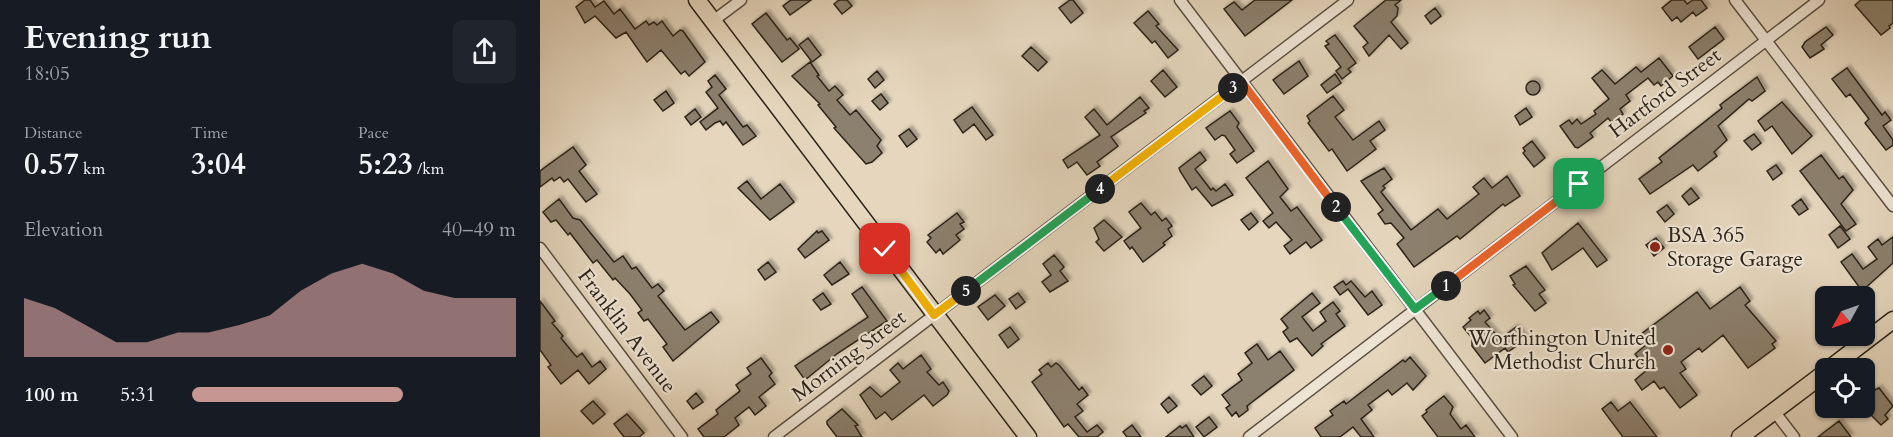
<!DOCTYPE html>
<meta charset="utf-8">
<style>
:root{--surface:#171b24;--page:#20242c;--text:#f1f3f6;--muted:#9ea1a6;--accent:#c59692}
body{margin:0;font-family:Cardo,serif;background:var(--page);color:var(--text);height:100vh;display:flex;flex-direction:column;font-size:22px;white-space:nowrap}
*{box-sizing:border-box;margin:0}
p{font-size:20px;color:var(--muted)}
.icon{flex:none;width:33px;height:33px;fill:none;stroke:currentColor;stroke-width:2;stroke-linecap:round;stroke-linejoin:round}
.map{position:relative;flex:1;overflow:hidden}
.panel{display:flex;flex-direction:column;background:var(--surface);width:540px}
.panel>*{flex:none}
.needle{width:39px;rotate:230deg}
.tools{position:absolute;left:1275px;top:286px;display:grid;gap:12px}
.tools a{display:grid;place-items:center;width:60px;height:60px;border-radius:9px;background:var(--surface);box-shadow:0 2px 4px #0004;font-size:30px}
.pin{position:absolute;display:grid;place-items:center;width:51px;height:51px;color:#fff;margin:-26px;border-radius:12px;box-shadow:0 3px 9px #0006}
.km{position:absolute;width:30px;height:30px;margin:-15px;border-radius:50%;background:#222;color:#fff;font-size:16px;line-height:30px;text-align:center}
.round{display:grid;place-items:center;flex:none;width:63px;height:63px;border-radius:9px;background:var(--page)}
.head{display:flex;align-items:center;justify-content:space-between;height:102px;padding:0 24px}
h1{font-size:33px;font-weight:800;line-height:45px}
.figures{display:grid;grid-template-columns:repeat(3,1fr);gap:9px;height:102px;padding:6px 24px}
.figures div{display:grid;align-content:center}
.figures b{font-size:30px;font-weight:800}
.figures small{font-size:16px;font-weight:400}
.figures p{font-size:16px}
.chart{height:168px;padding:12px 24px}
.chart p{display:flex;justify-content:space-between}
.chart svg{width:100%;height:108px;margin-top:6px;fill:var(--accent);opacity:.7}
ul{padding:0 24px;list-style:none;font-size:20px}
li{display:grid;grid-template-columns:96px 72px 1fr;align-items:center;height:45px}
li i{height:15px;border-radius:8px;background:var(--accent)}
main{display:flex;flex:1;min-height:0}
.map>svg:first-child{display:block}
</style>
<main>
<section class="panel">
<div class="head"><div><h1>Evening run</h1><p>18:05</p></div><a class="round"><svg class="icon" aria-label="share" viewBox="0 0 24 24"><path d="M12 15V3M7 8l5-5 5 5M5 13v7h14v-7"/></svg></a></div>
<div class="figures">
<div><p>Distance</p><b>0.57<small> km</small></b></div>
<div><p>Time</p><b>3:04</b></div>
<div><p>Pace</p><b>5:23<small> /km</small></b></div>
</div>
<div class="chart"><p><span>Elevation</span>40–49 m</p>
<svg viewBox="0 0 160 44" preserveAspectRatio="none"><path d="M0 44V20L10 24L20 31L30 38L40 38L50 34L60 34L70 31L80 27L90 17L100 10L110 6L120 10L130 17L140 20L150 20L160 20V44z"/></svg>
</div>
<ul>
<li><b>100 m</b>5:31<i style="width:65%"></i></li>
</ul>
</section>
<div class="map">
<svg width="1353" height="437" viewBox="0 0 1353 437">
<defs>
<filter id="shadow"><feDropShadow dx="3" dy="-3" stdDeviation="1.5" flood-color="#0004"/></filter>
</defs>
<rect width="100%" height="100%" fill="#e5d6bd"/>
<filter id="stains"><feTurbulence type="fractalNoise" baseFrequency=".00333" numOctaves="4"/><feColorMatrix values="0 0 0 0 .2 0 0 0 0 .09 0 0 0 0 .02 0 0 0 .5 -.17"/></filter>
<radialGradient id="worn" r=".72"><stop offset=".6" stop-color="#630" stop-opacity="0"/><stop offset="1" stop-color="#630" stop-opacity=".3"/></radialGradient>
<path fill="#8c806e" stroke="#2b2319" stroke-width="1.5" filter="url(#shadow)" d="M45,0H50L55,7L64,1L74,14L80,9L95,29L106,21L109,25L114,22L117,25L122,21L133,36L140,30L143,31L165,62L149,76L145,71L141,74L121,50L107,62L86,32L76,38L55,16L45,23L36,7Z
M251,0H271L250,15L243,6Z
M299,0H307L312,6L302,14L294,4Z
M530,0H533L543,13L531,23L519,8Z
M715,0H752L705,36L684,9L694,2L702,10Z
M846,0H861L855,5L858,8L857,16L851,22L868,43L861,49L849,35L829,56L823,47L828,43L814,26Z
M1132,0H1144L1147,4L1153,0H1161L1167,8L1156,16L1153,12L1141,22L1137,17L1132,21L1122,8Z
M1321,0H1353V23L1349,26L1350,28L1341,35L1315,5Z
M895,8L901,16L891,24L885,16Z
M608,11L619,24L616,26L638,50L628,58L615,41L612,43L594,23Z
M226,13L247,40L250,38L259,49L242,62L212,24Z
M1175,27L1184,39L1158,59L1149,47Z
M1286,27L1293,35L1281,45L1284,49L1270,58L1262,47L1265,42Z
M795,35L816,63L808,69L811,72L802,79L796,71L801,67L785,46L789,44L786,41Z
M268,38L281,55L272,62L259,45Z
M491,47L507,62L498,71L482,56Z
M1119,58L1133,76L1121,86L1118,82L1114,85L1108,78L1086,95L1090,101L1080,109L1083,114L1072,123L1068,118L1050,133L1053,137L1038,148L1035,147L1020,126L1029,120L1032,124L1037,119L1041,124L1056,114L1054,111L1069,99L1052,78L1062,70L1075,84L1096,67L1101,72Z
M759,61L768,76L744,94L733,80Z
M270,62L279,75L277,76L289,91L295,86L303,95L297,100L310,115L316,110L341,140L337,146L342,153L332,162L326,164L294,128L296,127L278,105L280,104L252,76Z
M1307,68L1342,115L1345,112L1351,120L1343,126L1353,140V145L1346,150L1325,123L1329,119L1310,94L1306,97L1292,79Z
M623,70L637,87L625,97L611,81Z
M337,71L344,80L335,88L328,79Z
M795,74L801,83L787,93L781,85Z
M175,75L186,89L179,95L203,127L207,125L216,136L203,145L186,122L183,125L180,121L175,123L166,130L160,122L178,108L166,92L172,87L168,81Z
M1217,77L1225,91L1212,101L1209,99L1178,126L1187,140L1174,152L1177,156L1158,171L1153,165L1110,194L1099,179L1122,162L1119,158L1182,108L1180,105Z
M986 88a7 7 0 1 1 14 0a7 7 0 1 1-14 0Z
M126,91L134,103L123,111L114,100Z
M341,94L348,103L340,110L332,101Z
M793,96L804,110L795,117L813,140L839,121L845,130L830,141L836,149L807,171L792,149L789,151L768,123L770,121L767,116Z
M600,97L609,108L604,111L606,113L571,137L578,146L557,162L560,166L547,175L537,162L528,168L523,160L560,135L545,117L554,109L567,125Z
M1242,102L1272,136L1252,154L1232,126L1225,131L1218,121Z
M432,107L453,135L446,140L434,124L423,133L414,120Z
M986,108L992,117L980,125L975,116Z
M155,109L161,117L151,125L145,117Z
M690,111L699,123L697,127L714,151L697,163L690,154L695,150L685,136L682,135L675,140L666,128Z
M369,129L377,139L367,147L359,136Z
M1214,134L1221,143L1212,150L1204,141Z
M992,141L1005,158L994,167L983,153L985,151L983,148Z
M33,147L46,165L39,171L57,194L46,202L28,179L24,182L20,177L14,181L12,178L0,187V171Z
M660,152L666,160L655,169L671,190L673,188L676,191L685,184L693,195L672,206L656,187L652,190L640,171L639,168Z
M1281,155L1299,179L1303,176L1313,190L1301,204L1316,224L1306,231L1260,171Z
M728,161L748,189L740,197L751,211L757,207L782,240L771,248L766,242L750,254L744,246L752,240L736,222L729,228L723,221L733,213L706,178Z
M1236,165L1242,173L1233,180L1227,171Z
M844,168L852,179L843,186L845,188L841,192L871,230L898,209L907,219L939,194L933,187L944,178L952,188L967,176L980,196L965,206L963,204L920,239L917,236L874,267L857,244L864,238L851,223L845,224L838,214L843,210L821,181Z
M207,181L221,199L240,184L254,202L230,220L198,188Z
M1151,188L1159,198L1149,205L1142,196Z
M19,199L33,218L40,220L74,262L83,256L92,269L96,267L112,288L118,284L124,291L118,296L145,330L171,312L179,322L133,361L123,347L127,344L108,319L104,321L98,313L102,310L90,294L75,278L73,280L57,260L53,263L30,233L28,235L16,220L11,222L3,212Z
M1261,199L1268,209L1259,215L1252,206Z
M601,203L611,215L615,212L622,221L626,218L632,226L628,229L632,236L623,243L625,245L603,262L592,247L590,249L584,241L601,228L589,212Z
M1127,205L1134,214L1125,222L1117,212Z
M417,213L424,222L420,224L424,229L416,235L420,240L403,254L400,249L396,253L387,242L391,238L388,235Z
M711,213L718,222L709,230L701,220Z
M564,220L582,237L564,251L556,242L559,239L554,228Z
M1038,223L1067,260L1057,267L1043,248L1012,270L1002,253Z
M1300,226L1310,239L1298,248L1289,235Z
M277,231L278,233L282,231L289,240L265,258L258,249Z
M1353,237V263L1322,291L1301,262L1312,254L1323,269L1337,259L1328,247L1338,239L1342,245Z
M1116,238L1124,248L1114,256L1106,245Z
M514,255L524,267L520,271L528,281L510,292L502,282L511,275L503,264Z
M228,262L236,272L225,280L218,270Z
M300,262L309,274L292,285L284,275Z
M986,266L1005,290L999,294L1006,303L995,311L973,285L975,284L970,276Z
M803,281L806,285L811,281L825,297L832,291L842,305L828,315L808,289L800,295L794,287Z
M322,287L347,321L298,353L265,380L255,366L328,317L312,294Z
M1200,287L1210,301L1205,305L1236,341L1232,344L1235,348L1208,368L1183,335L1162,352L1159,348L1141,362L1146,369L1140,373L1157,395L1140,408L1124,387L1120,389L1114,381L1102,390L1095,380L1107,370L1095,354L1107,344L1100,335L1157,292L1170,309Z
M283,293L291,304L281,310L273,300Z
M478,293L485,302L476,309L469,299Z
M772,293L780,303L762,317L773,331L786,321L780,312L793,302L800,311L796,314L805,326L781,344L783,346L772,356L757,338L750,342L743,332L748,328L741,319Z
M455,295L465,306L448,320L438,307Z
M0,301L15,321L12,323L23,336L21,338L34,354L37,357L42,353L52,367L60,361L66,369L49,384L38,370L21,384L8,367L11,365L0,350Z
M944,310L950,318L945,322L960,339L976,327L986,339L968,352L965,348L945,363L932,346V338L923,327L931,320L929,318L938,311L940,314Z
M470,327L479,339L468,348L459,335Z
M717,344L728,360L740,351L754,370L707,406L708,410L699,417L696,412L692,416L686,408L690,405L682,395L702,380L698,374L712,363L705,353Z
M381,355L391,369L387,372L399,385L403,382L409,391L407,395L393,406L384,395L352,420L345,412L336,419L320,395L330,387L341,397L360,382L350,370L358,363L363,369Z
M870,357L886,376L873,390L867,383L852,395L848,390L828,405L832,410L821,419L834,437H821L813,427L800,437H781L775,428L793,415L790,411L804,401L806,404L863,360L865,362Z
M221,358L232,373L229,376L235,384L219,397L226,406L215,415L209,407L195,418L199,425L184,437H164L158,429L178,414L176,410L200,391L196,385L211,374L207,368Z
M508,363L511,367L516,363L520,366L539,390L542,387L548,395L537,404L543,411L535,417L547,432L557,425L563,432L557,437H539L528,424L524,427L492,382L502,374L499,370Z
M664,376L672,386L661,395L652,385Z
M1339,388L1353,406L1345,415L1348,419L1341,425L1324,408V395Z
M156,393L163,402L153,409L147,401Z
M904,396L913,407L910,414L921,429L926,425L935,437H898L882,416L887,412L886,410Z
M629,397L637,406L628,413L621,404Z
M53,401L65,414L53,424L41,411Z
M1071,402L1078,411L1090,402L1117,437H1083L1062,409Z
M302,409L318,425L315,426L322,437H297L287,424V421Z
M87,414L104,433L99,437H84L74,424Z
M669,417L677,427L664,437L656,427Z
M1299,421L1311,437H1278Z
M592,425L601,437H587L583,432Z
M646,425L654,437H626L640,426L642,428Z"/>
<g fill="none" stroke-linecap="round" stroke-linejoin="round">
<g stroke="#5a5042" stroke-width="13">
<path id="minor" d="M640,0L972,437
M1195,0L1353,206
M173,21L201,0
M0,248L142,437
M1234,411L1254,437
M234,437L808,0
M709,437L1279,0"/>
</g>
<g stroke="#2b2319" stroke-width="19">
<path id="primary" d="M157,0L488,437
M1289,369L1353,320
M1200,437L1286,372"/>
</g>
<use href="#minor" stroke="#eee4d4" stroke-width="10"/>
<use href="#primary" stroke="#e5d6bd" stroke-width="16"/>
</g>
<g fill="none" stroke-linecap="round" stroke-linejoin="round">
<g stroke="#fff" stroke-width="12">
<path id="split-1" d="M906,286L1039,184"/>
</g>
<g stroke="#fff" stroke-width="12">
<path id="split-2" d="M796,207L875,309L906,286"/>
</g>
<g stroke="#fff" stroke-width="12">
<path id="split-3" d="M693,88L701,81L796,207"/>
</g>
<g stroke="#fff" stroke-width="12">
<path id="split-4" d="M560,189L693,88"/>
</g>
<g stroke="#fff" stroke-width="12">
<path id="split-5" d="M426,291L560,189"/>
</g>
<g stroke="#fff" stroke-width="12">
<path id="split-6" d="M345,249L394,315L426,291"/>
</g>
<use href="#split-1" stroke="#f0652b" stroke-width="8"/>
<use href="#split-2" stroke="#22a559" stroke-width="8"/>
<use href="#split-3" stroke="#f0652b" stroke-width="8"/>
<use href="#split-4" stroke="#f5b400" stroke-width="8"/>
<use href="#split-5" stroke="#22a559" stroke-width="8"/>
<use href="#split-6" stroke="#f5b400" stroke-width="8"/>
</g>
<g fill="#8f2418" stroke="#eee4d4" stroke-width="2">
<circle cx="1115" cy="247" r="6"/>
<circle cx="1128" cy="350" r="6"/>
</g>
<g text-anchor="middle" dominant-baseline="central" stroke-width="4.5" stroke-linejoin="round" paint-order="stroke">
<g font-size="21" fill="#2b2319" stroke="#eee4d4">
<text transform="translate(1125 93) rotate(-37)">Hartford Street</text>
<text transform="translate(87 331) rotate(53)">Franklin Avenue</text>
<text transform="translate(309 356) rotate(-37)">Morning Street</text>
</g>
<g font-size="21" fill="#2b2319" stroke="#eee4d4" text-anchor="start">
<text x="1127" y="235">BSA 365<tspan x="1127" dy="24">Storage Garage</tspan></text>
<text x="1116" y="338" text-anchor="end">Worthington United<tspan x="1116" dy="24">Methodist Church</tspan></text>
</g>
</g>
<rect width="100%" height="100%" filter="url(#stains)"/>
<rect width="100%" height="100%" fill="url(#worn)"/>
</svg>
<div class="tools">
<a><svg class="needle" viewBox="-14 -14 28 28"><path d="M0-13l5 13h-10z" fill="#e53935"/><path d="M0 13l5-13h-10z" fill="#9ea1a6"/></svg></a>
<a><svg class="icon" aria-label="locate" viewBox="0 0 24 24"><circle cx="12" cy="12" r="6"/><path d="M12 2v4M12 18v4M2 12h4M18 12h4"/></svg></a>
</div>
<div class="pin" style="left:1039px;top:184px;background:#1e9e55"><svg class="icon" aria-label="arrive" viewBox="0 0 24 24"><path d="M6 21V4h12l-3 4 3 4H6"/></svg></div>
<div class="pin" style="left:345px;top:249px;background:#d93025"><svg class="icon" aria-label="check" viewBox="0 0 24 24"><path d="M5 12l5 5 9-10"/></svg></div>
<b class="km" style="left:906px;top:286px">1</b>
<b class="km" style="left:796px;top:207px">2</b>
<b class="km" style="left:693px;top:88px">3</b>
<b class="km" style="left:560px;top:189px">4</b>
<b class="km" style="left:426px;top:291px">5</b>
</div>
</main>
